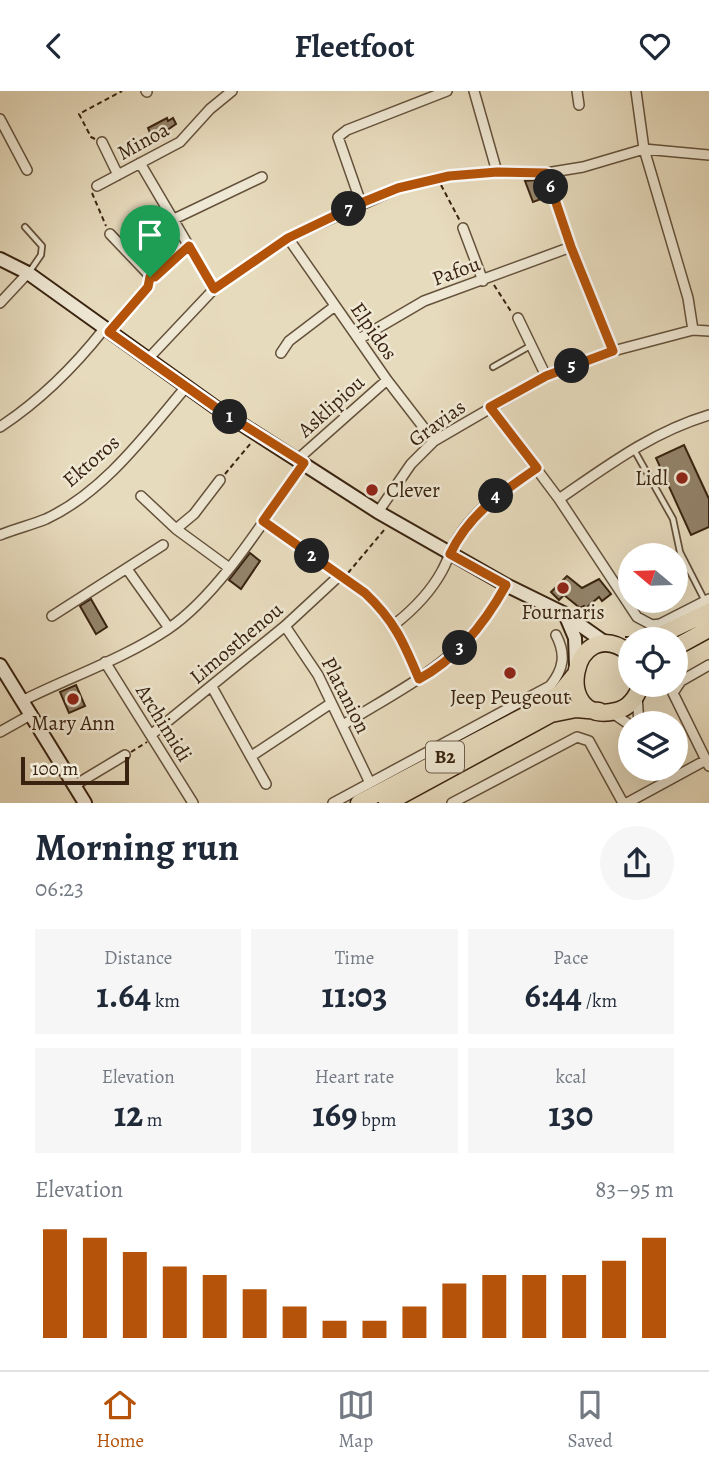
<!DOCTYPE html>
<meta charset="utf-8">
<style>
:root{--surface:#fff;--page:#f6f6f7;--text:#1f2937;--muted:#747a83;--line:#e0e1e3;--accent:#b45309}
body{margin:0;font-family:Alegreya,serif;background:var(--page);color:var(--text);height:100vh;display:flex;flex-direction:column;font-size:26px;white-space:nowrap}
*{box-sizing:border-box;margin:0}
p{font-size:23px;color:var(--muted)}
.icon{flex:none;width:38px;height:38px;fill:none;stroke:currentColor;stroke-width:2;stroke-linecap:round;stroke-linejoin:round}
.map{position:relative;height:712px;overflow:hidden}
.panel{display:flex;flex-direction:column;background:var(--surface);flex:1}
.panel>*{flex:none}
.needle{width:46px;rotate:289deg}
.controls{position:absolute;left:618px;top:452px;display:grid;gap:14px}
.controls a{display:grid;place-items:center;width:70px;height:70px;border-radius:50%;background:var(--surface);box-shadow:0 7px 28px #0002;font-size:35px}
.scale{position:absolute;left:21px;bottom:18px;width:108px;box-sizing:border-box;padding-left:7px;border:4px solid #392310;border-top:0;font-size:19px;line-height:24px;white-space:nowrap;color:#392310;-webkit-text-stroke:5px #efe8d4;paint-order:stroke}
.pin{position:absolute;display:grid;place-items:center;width:60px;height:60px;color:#fff;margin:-72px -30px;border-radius:50% 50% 50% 0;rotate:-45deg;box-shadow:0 0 7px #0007}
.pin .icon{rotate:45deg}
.km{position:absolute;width:35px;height:35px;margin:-18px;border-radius:50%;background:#222;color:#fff;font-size:19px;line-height:35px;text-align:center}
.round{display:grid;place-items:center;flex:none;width:74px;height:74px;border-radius:37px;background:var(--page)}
.overview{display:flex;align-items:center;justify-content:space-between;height:119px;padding:0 35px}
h1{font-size:38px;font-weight:700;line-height:52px}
.metrics{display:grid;grid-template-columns:repeat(3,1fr);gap:10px;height:119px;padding:7px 35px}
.metrics div{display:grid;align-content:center;border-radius:0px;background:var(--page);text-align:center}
.metrics b{font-size:35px;font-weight:700}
.metrics small{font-size:19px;font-weight:400}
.metrics p{font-size:19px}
.chart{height:196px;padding:14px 35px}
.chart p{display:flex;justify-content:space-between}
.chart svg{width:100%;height:126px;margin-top:7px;stroke:var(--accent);stroke-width:6}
header{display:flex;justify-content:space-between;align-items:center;height:91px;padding:0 35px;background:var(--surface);font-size:32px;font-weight:700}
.dock{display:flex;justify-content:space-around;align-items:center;height:98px;border-top:2px solid var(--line);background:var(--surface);font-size:19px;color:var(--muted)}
.dock a{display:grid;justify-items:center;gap:4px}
.dock .active{color:var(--accent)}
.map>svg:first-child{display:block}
</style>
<header><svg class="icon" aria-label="back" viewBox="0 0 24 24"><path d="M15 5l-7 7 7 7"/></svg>Fleetfoot<svg class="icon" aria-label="heart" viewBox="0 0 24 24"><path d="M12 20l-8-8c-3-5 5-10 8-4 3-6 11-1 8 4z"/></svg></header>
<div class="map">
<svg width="709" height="712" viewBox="0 0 709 712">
<rect width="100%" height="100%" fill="#e7dbbd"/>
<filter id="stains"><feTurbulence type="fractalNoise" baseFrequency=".00286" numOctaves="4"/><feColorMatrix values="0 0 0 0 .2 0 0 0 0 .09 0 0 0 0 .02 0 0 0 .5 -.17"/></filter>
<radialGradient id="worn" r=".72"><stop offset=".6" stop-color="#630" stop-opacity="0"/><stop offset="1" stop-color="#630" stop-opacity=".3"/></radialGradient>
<path fill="#93836a" stroke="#392310" stroke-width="2" d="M167,27L168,30L173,27L176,33L153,49L148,37Z
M537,89L544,107L533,111L525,90Z
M684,354L709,408V436L691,444L656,367Z
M250,462L260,470L241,498L229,489Z
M567,485L582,497L599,488L611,503L602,510L599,506L586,517L584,515L580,517L564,504L559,509L551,501Z
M91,508L107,536L96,543L80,515Z
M76,594L85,615L69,622L60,601Z"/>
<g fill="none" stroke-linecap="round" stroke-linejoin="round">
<g stroke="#64513b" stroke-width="8">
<path id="lane" d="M25,136L42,155L41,164L30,180
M493,276L530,255
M633,357L673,428L680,461L705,510"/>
</g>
<g stroke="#64513b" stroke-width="12">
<path id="street" d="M146,0L147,1
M474,0L497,81
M577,0L579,14
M636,0L644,58L688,207L693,239
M0,28L27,79
M102,51L118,84
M140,72L214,198
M546,82L571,156L613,260
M97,95L180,51L210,18L232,0
M361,112L338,46L347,39L447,0
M174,128L262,86
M463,137L483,190
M110,143L151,186L189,155
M288,147L387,289L434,350
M0,212L28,182
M518,227L546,285
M359,248L424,210L571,156
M281,262L289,250L335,215
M147,269L214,198L288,147L399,97L449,85L497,81L546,82L583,76L644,58L709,64
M490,316L559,408L637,526L652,534L660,533L709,508
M0,336C41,309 74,276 104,238
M298,368L387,289
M141,405L176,438L228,476
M559,408C607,375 652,341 709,324
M378,421L411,373L434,350L546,285L613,260L693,239L709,240
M263,430L365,502C395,531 404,550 419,588
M176,438L194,423L220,389
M0,444C15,438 31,434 46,428C104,401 146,343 186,296
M127,478L169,537
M52,525L163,454
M395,533C414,518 430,502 442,480C448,469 452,456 459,445C478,415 508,397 537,377
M285,535L318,584L370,692
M105,571L193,712
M709,574L681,590L673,602L709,675
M212,596L266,693
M637,605L639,632
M24,609C70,586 125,567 168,538C220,503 268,423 304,372
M611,621L630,634
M343,634C412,591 465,569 506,494
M0,641L32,623
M152,643L285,535L339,485
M253,664L330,613
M658,677L664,690
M75,694L125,664
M333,712L550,595C564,578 566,563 556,544
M452,712L577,646L589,650L623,712
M627,712L706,669"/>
</g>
<g stroke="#392310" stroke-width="16">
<path id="secondary" d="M0,168L28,182L215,316L378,421L506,494L563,522L607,553
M567,528L575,547L576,575
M0,574L85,712"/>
</g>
<g stroke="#392310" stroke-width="19">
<path id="highway" d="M652,548L709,521
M676,556L709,538
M630,562C571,518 551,637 616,620C629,617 637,606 641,593
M359,712L532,621L561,601L574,585
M387,712L551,623L576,618L599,620"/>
</g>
<path stroke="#392310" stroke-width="2" stroke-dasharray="5 3.5" stroke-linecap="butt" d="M95,48L91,46L79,23L122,0
M441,94L460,130
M92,102L106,135
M494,194L512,222
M116,232L148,194
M225,383L251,352
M348,482L385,438
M625,546L640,547
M131,661L147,651"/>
<use href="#lane" stroke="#efe8d4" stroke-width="4.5"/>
<use href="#street" stroke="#efe8d4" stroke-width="9"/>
<use href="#secondary" stroke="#efe8d4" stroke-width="12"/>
<use href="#highway" stroke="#e7dbbd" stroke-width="16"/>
</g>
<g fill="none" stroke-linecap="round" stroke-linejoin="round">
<g stroke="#fff" stroke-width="14">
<path id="route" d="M497,81L546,82L571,156L613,260L546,285L490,316L537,377C501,402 469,423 450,463L506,494C485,532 458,567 419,588C404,552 394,529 365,502L263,430L304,372L215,316L109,241L148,196L150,186H155L189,155L214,198L288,147L361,112L398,97L449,85Z"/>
</g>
<use href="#route" stroke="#b45309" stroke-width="9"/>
</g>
<g fill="#8f2418" stroke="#efe8d4" stroke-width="2.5">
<circle cx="682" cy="387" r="7"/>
<circle cx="372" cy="399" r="7"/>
<circle cx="563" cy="497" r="7"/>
<circle cx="510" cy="582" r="7"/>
<circle cx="73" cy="608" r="7"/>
</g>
<g text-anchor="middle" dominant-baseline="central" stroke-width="5" stroke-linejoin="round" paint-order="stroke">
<rect fill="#efe8d4" stroke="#705e4b" stroke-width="2" x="426" y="650.5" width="38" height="31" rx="5"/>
<g font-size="19" font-weight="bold" fill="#392310">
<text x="445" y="666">B2</text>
</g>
<g font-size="21" fill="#392310" stroke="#efe8d4">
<text transform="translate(143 50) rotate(-29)">Minoa</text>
<text transform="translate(456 180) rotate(-20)">Pafou</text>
<text transform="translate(374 240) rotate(55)">Elpidos</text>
<text transform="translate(331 315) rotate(-42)">Asklipiou</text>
<text transform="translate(437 332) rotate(-36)">Gravias</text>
<text transform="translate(91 370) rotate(-41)">Ektoros</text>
<text transform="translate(236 552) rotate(-40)">Limosthenou</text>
<text transform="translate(346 604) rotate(63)">Platanion</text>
<text transform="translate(164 632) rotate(58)">Archimidi</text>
</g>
<g font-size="21" fill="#392310" stroke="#efe8d4">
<text x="668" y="387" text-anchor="end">Lidl</text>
<text x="386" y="399" text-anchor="start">Clever</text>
<text x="563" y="521">Fournaris</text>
<text x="510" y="606">Jeep Peugeout</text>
<text x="73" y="632">Mary Ann</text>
</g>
</g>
<rect width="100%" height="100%" filter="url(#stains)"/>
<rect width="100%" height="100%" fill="url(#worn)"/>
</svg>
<div class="controls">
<a><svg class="needle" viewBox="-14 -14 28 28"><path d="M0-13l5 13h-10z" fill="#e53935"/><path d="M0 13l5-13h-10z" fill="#747a83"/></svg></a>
<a><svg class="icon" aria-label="locate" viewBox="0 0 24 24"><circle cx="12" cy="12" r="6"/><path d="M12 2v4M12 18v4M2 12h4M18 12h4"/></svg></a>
<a><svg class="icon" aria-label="layers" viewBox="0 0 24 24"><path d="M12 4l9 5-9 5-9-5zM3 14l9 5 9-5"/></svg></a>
</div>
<div class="scale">100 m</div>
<div class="pin" style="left:150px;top:186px;background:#1e9e55"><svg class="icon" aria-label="arrive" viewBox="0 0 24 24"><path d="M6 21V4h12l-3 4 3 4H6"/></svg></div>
<b class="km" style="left:230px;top:326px">1</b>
<b class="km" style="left:312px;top:465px">2</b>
<b class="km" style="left:460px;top:557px">3</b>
<b class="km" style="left:496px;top:405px">4</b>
<b class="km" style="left:572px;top:275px">5</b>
<b class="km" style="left:551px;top:96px">6</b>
<b class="km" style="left:349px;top:118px">7</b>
</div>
<section class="panel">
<div class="overview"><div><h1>Morning run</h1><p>06:23</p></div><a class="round"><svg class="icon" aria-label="share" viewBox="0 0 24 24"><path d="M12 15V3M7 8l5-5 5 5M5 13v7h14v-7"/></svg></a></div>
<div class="metrics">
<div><p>Distance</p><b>1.64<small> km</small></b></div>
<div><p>Time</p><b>11:03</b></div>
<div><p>Pace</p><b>6:44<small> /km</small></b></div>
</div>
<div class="metrics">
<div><p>Elevation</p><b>12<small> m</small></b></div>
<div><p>Heart rate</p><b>169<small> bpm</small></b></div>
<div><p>kcal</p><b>130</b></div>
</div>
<div class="chart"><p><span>Elevation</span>83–95 m</p>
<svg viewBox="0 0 160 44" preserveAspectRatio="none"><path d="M5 44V6M15 44V9M25 44V14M35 44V19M45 44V22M55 44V27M65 44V33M75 44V38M85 44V38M95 44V33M105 44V25M115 44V22M125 44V22M135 44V22M145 44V17M155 44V9"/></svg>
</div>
</section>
<nav class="dock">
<a class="active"><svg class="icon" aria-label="home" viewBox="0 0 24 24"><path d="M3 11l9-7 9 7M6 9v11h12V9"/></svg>Home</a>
<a><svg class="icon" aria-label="map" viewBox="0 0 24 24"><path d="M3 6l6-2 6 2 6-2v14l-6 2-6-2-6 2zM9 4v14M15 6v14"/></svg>Map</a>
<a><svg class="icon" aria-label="saved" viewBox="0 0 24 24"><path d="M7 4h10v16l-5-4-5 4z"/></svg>Saved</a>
</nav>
